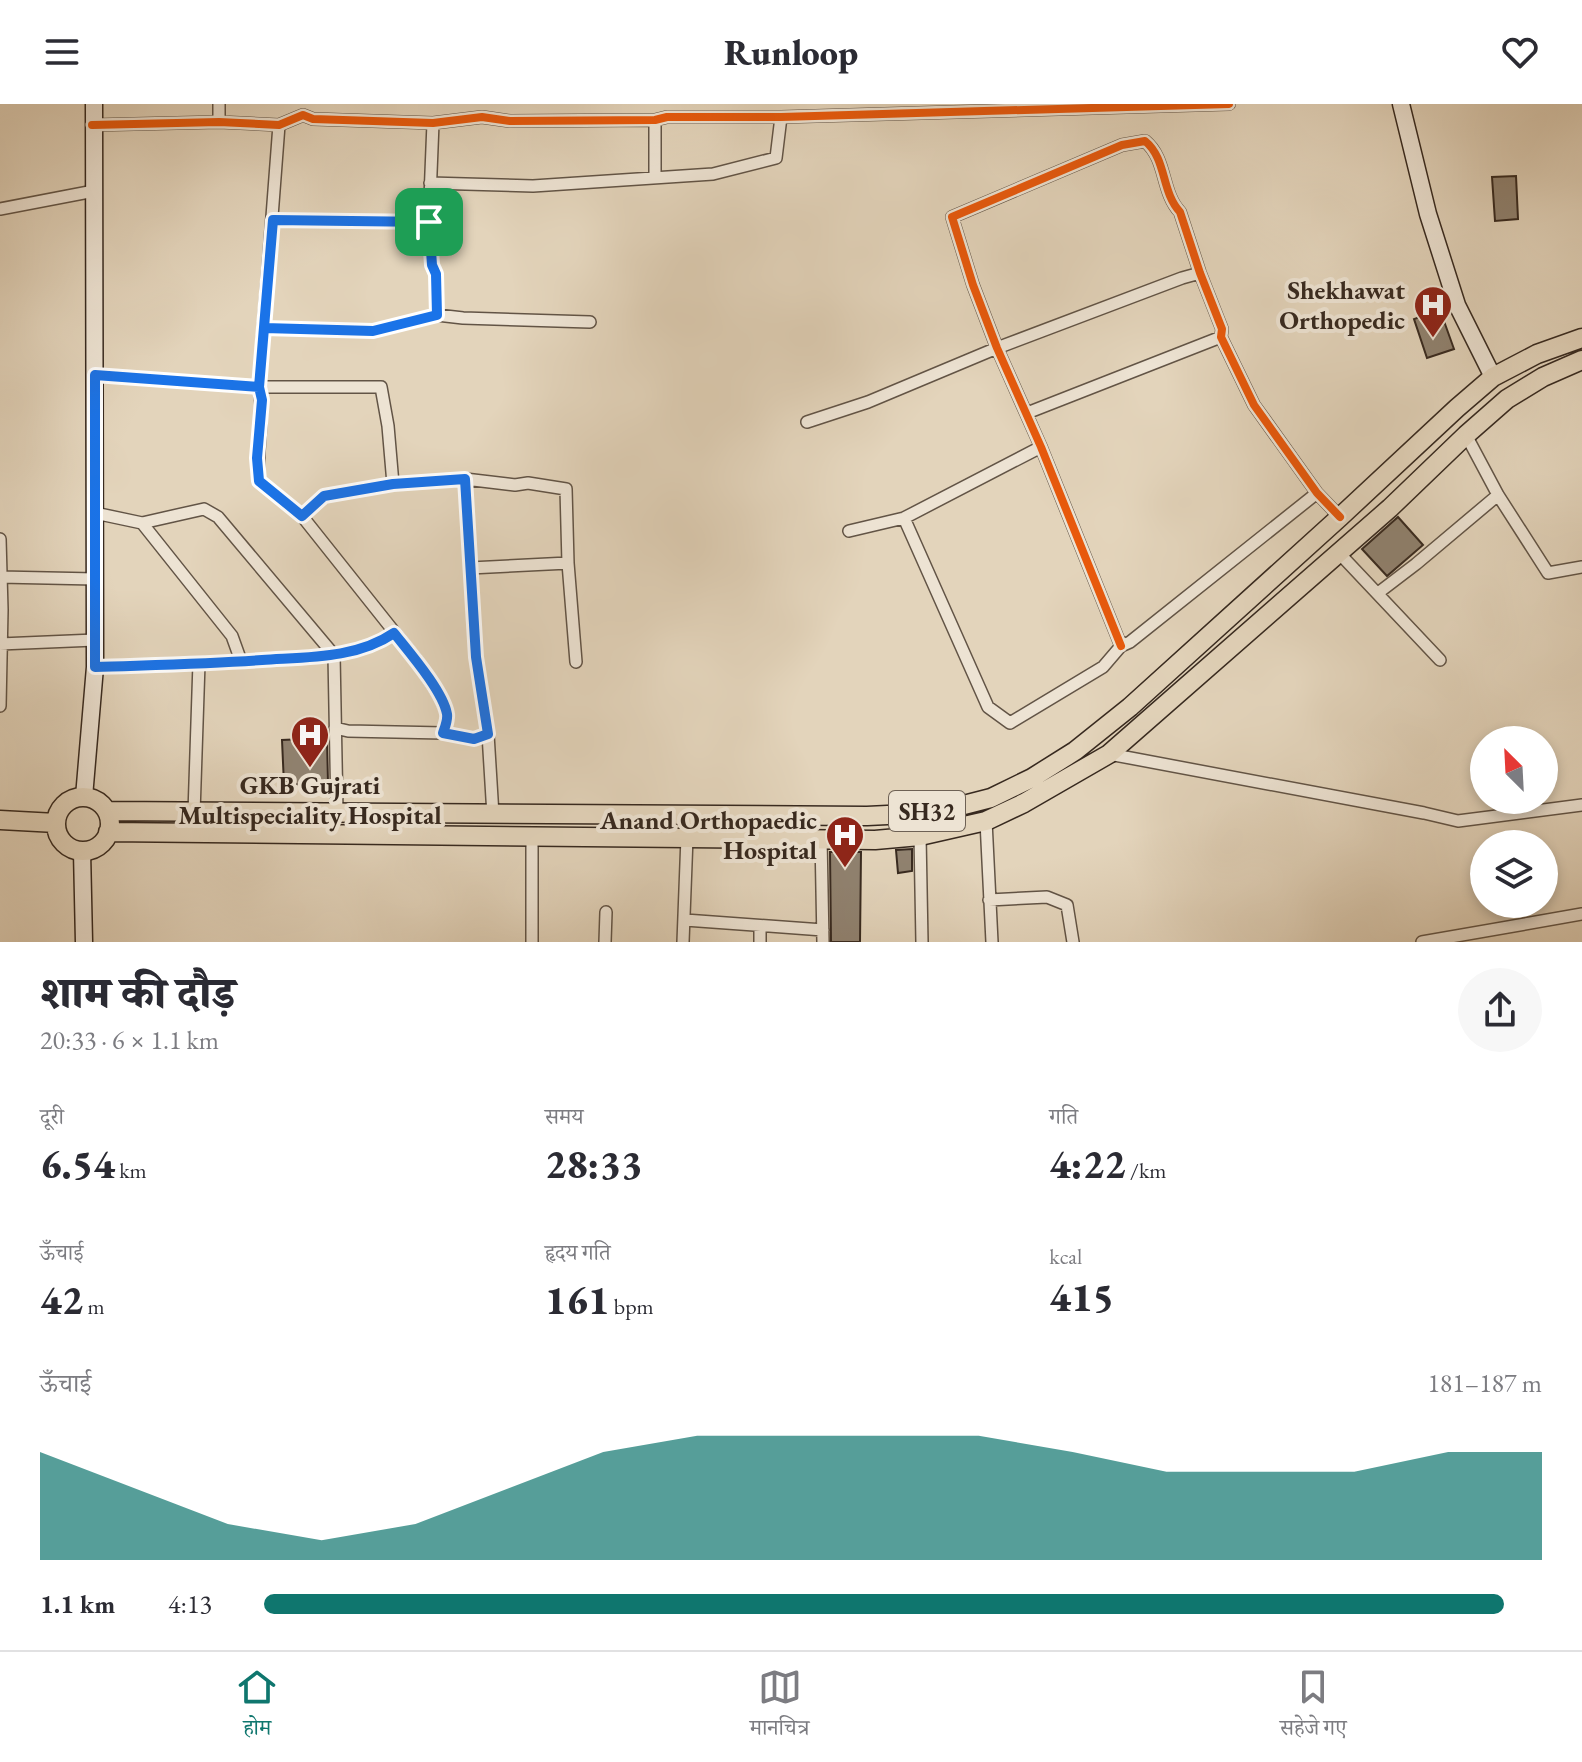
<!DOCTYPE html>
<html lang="hi">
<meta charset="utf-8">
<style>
:root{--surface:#fff;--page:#f7f7f7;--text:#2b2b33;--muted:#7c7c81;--line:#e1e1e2;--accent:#0f766e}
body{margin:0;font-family:"EB Garamond","Noto Serif Devanagari",serif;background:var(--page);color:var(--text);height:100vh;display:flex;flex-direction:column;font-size:30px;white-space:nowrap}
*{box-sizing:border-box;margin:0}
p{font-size:26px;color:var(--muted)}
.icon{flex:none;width:44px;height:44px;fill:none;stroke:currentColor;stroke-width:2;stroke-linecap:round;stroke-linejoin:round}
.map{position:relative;height:838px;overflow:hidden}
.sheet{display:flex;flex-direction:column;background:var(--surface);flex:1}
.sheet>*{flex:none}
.needle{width:52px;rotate:336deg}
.buttons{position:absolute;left:1470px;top:622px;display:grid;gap:16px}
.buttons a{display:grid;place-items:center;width:88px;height:88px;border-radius:50%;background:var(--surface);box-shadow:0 4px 12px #0003;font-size:40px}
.pin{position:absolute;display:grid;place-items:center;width:68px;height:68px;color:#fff;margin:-34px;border-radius:16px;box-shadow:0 4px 12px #0006}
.round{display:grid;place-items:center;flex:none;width:84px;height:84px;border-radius:42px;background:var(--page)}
.head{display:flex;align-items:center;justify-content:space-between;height:136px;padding:0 40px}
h1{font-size:44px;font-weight:800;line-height:60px}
.figures{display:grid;grid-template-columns:repeat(3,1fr);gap:12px;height:136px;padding:8px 40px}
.figures div{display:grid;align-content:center}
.figures b{font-size:40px;font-weight:800}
.figures small{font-size:22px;font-weight:400}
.figures p{font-size:22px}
.chart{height:224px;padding:16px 40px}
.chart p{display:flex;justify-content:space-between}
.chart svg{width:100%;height:144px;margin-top:8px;fill:var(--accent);opacity:.7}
ul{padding:0 40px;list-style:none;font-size:26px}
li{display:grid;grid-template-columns:128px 96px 1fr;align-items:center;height:60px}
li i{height:20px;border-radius:10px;background:var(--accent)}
header{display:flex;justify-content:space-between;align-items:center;height:104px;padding:0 40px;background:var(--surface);font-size:36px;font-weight:800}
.menu{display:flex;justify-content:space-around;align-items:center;height:112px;border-top:2px solid var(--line);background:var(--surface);font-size:22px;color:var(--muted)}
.menu a{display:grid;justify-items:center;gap:4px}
.menu .active{color:var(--accent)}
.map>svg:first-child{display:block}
</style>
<header><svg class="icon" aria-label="menu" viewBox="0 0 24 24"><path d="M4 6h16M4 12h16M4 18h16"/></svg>Runloop<svg class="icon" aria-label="heart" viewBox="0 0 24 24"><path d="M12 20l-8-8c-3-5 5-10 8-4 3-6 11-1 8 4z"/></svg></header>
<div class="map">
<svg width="1582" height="838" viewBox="0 0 1582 838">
<rect width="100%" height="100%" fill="#e3d4bb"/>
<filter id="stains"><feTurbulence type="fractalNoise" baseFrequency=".0025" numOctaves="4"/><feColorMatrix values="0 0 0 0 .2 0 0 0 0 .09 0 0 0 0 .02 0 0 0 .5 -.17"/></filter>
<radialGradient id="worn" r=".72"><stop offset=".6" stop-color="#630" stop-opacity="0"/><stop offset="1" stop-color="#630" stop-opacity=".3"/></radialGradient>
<path fill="#908270" stroke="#37291f" stroke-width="2" d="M1516,72L1518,115L1495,117L1492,73Z
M1440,206L1454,245L1427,254L1414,215Z
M1398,413L1423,441L1387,472L1362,445Z
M327,634L328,679L284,681L282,636Z
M912,745V767L898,769L896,746Z
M830,748H861L860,838H831Z"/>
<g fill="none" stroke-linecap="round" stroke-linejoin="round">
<g stroke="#625446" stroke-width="14">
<path id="street" d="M655,16V73
M219,18V0
M433,19L429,118L432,161L436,170L437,211
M92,21L219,18L279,21L303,11L313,15L433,19L482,13L510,17L655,16L667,13H781L1229,0
M279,21L259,283C265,313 256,346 259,377L302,412L415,554L441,594L448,612L443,629
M430,79L533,82L713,70L776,54L781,13
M0,105L94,87
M273,116L429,118
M264,224L373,227L437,211L463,214L590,218
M95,271L259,283H381L388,322L393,380
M1027,309L1221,233
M807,318L868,298L997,244L1182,174L1200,169
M1466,331L1498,391L1548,469L1582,463
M465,375L476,553L488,630L493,711
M95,409L142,419L204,405L218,413L334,551L337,708
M302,412L324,392L393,380L465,375L515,381L528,379L566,385L568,459L576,558
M904,414L988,603L1010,619L1103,563L1121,542L1130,538L1317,389
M142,419L232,532L241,557
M849,427L904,414L1041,343
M0,435L2,506L0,602
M1339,449L1440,556
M470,464L568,459
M0,473L95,475
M1378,489L1416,460L1498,391
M0,540L95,536
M1121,542L1041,343L997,244L973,181L952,113L1122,41L1145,37C1167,55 1161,88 1180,108L1200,169L1222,225L1221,233L1254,301L1317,389L1340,413
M95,563C151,561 207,560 262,556C306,553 356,555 394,529
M335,624L348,627L443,629L474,635L488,630
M1109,650L1424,709L1458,717L1582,701
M194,709L199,559
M986,717L992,838
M920,732L922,838
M821,734L823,838
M989,796L1047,793L1067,801L1073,838
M685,816L823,826
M532,838V732
M605,838L606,808
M683,838L687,733
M760,838V822
M1422,838L1582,810"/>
</g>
<g stroke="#37291f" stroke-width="19">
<path id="secondary" d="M1401,0L1428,110L1457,201L1493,273
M84,693L95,563L94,0
M82,747L84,838"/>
</g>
<g stroke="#37291f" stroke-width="21">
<path id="primary" d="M56 720a27 27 0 1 1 54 0a27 27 0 1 1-54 0Z
M107,707L867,712L908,710L956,703L991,694L1032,674L1075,647L1130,603L1340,413L1457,304L1493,273L1537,250L1582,234
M0,716L56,719
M108,728L875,736L920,732L986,717L1024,699L1109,650L1390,404L1466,331L1507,295L1543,273L1582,256"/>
</g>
<use href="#street" stroke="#ede3d3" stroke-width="11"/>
<use href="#secondary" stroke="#ede3d3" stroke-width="16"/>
<use href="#primary" stroke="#e3d4bb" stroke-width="18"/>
<g stroke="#ede3d3" stroke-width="13">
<path id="cycleway" d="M92,21L219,18L279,21L303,11L313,15L433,19L482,13L510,17L655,16L667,13H781L1229,0
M1121,542L1041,343L997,244L973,181L952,113L1122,41L1145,37C1167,55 1161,88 1180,108L1200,169L1222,225L1221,233L1254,301L1317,389L1340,413"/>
</g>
<use href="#cycleway" stroke="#e8590c" stroke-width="8"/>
</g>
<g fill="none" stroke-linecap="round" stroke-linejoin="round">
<g stroke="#fff" stroke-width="16">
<path id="route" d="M429,118L273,116L259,283L95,271V563C151,561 207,560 262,556C306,553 356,555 394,529C409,548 443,587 447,610C448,616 445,623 443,629L474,635L488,630L476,553L465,375L393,380L324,392L302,412L259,377L257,354L262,296L259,283L264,224L373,227L437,211L436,170L432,161L429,118"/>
</g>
<use href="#route" stroke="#1a73e8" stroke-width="10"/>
</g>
<defs>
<g id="hospital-pin" transform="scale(2)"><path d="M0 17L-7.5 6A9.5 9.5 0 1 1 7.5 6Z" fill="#8f2418" stroke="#ede3d3"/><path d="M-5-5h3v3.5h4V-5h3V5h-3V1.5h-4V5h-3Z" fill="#fff"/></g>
</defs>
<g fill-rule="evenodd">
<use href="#hospital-pin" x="1433" y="201"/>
<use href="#hospital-pin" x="310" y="631"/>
<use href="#hospital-pin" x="845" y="731"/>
</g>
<g text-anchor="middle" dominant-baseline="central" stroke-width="8" stroke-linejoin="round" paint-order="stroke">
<rect fill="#ede3d3" stroke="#6e6155" stroke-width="2" x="889" y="687" width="76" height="40" rx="6"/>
<g font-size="24" font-weight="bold" fill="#37291f">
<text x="927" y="707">SH32</text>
</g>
<g font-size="26" font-weight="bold" fill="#37291f" stroke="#ede3d3" text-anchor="end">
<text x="1405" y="186">Shekhawat<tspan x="1405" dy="30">Orthopedic</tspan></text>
<text x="310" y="681" text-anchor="middle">GKB Gujrati<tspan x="310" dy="30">Multispeciality Hospital</tspan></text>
<text x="817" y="716">Anand Orthopaedic<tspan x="817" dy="30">Hospital</tspan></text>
</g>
</g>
<rect width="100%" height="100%" filter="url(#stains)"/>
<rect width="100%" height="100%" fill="url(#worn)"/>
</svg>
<div class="buttons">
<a><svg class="needle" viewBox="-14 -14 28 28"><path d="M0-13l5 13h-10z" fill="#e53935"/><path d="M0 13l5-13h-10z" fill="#7c7c81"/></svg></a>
<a><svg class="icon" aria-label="layers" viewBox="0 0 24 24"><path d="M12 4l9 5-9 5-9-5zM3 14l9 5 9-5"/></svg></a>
</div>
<div class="pin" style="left:429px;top:118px;background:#1e9e55"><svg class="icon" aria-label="arrive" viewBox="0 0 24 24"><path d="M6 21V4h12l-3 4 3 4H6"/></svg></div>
</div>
<section class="sheet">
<div class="head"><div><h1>शाम की दौड़</h1><p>20:33 · 6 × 1.1 km</p></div><a class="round"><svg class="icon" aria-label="share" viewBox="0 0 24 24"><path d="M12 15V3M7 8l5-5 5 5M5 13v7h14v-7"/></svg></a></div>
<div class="figures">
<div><p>दूरी</p><b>6.54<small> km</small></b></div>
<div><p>समय</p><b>28:33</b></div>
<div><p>गति</p><b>4:22<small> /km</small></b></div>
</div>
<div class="figures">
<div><p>ऊँचाई</p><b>42<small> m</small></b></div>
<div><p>हृदय गति</p><b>161<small> bpm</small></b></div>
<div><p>kcal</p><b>415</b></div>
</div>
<div class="chart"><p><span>ऊँचाई</span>181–187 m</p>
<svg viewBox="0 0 160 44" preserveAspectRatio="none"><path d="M0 44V11L10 22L20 33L30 38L40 33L50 22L60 11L70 6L80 6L90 6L100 6L110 11L120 17L130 17L140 17L150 11L160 11V44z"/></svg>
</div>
<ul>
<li><b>1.1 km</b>4:13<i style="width:97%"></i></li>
</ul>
</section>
<nav class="menu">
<a class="active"><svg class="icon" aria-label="home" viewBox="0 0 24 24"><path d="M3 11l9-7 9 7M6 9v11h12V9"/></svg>होम</a>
<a><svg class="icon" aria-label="map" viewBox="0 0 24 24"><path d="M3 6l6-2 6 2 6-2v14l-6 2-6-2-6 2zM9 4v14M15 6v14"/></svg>मानचित्र</a>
<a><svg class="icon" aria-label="saved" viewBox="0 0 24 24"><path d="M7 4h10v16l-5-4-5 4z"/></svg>सहेजे गए</a>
</nav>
